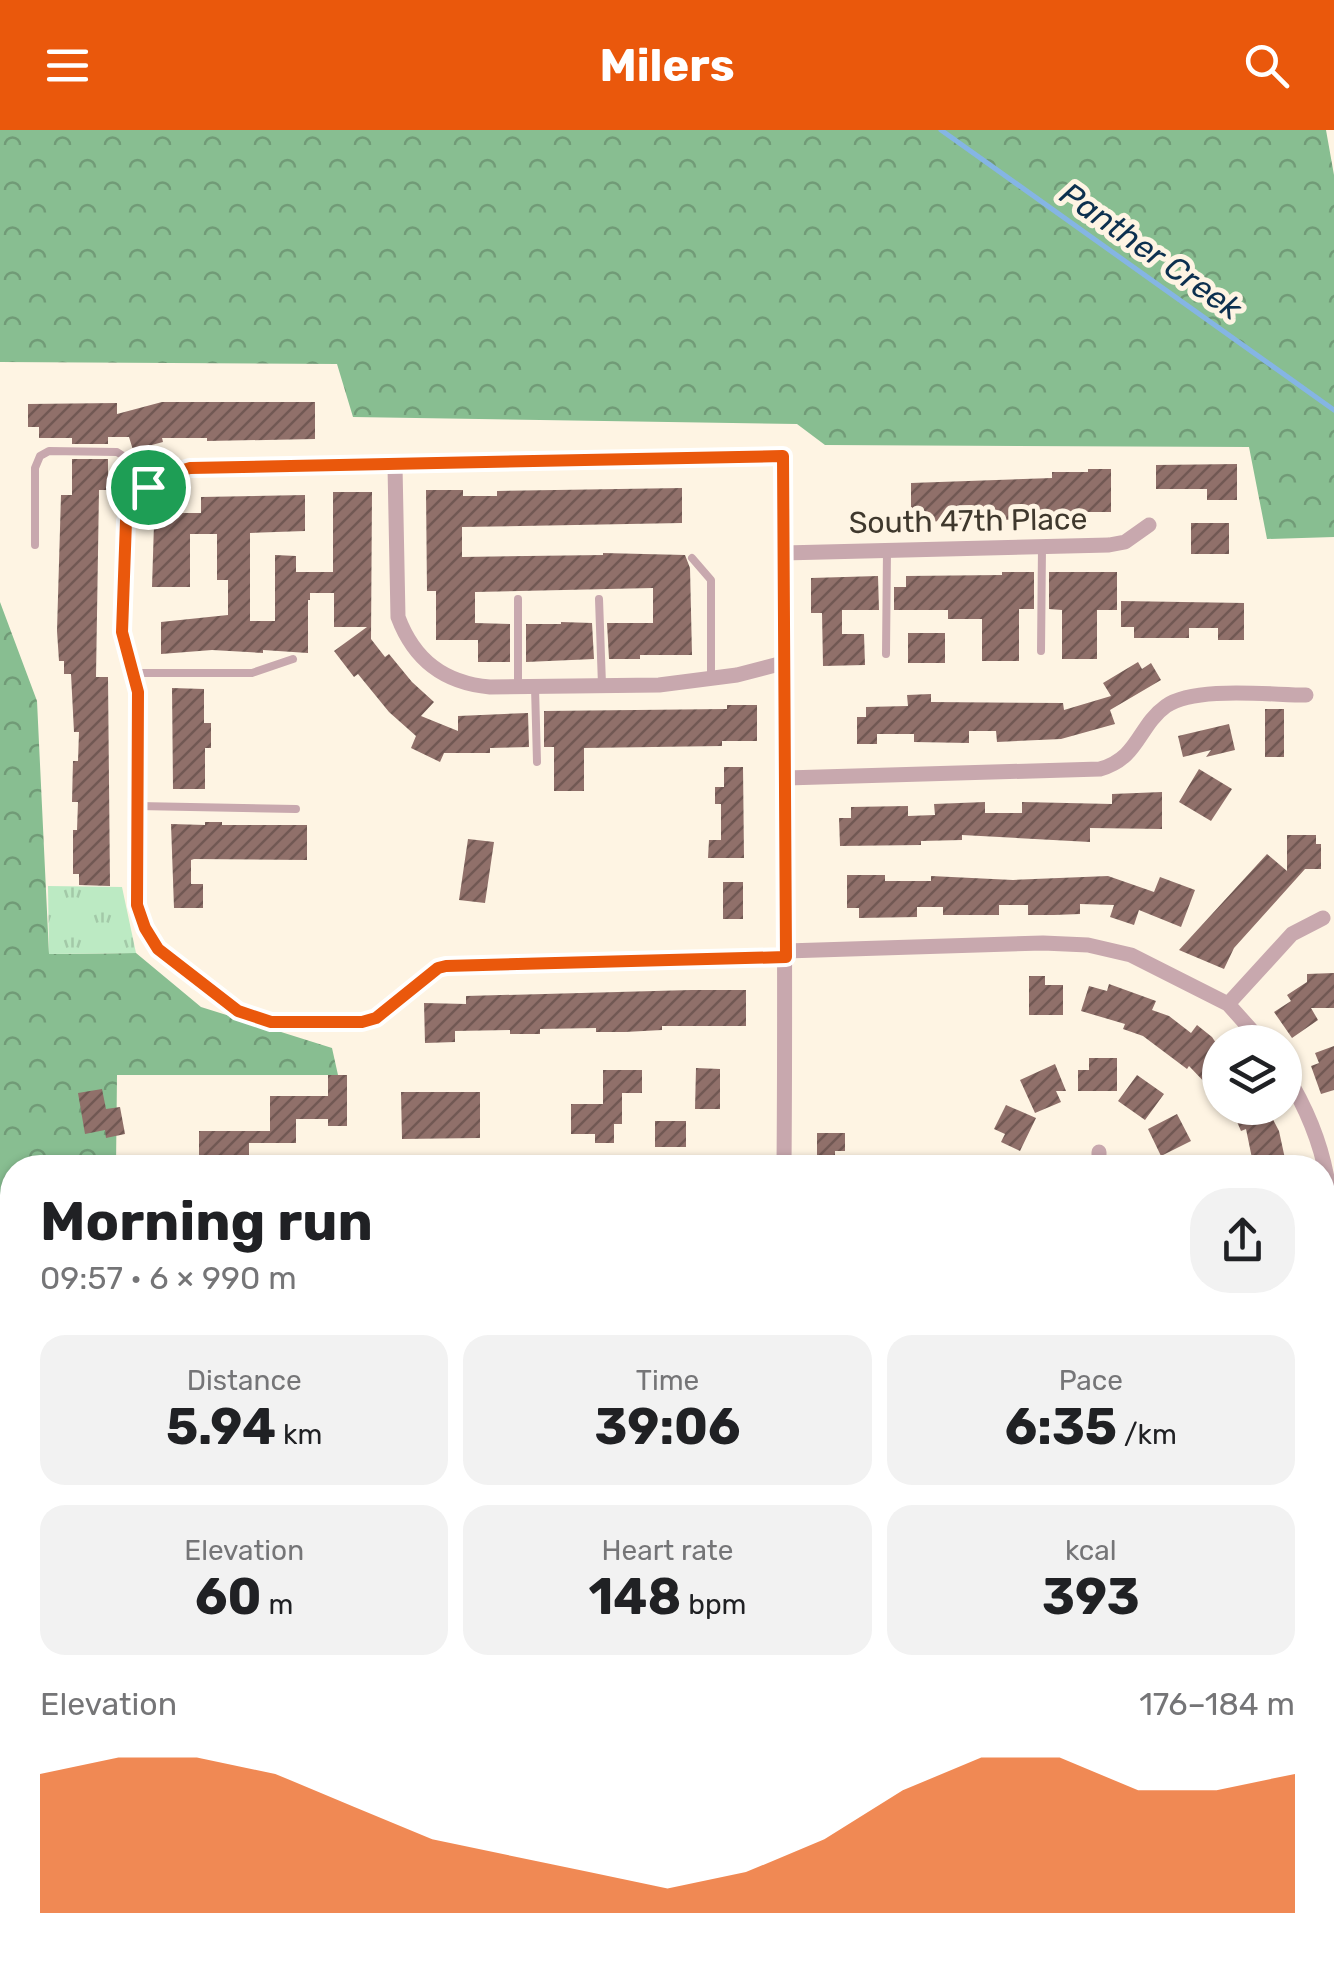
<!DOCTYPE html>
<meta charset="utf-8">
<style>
:root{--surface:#fff;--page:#f2f2f2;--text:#202124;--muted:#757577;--accent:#ea580c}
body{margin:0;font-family:Rubik,sans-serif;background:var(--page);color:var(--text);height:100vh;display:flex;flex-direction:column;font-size:38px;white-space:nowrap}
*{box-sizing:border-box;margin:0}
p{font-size:32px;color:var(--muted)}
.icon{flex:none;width:55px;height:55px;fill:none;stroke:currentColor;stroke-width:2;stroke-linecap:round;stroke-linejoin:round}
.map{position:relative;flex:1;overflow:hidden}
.panel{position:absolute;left:0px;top:1025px;width:1335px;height:812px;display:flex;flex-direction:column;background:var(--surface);border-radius:40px 40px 0 0;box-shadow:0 2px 8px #0004}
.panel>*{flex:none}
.buttons{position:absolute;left:1202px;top:895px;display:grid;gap:20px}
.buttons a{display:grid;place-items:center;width:100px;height:100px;border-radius:50%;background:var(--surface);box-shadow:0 2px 8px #0004;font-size:50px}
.pin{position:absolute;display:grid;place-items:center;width:85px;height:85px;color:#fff;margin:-42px;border:5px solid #fff;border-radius:50%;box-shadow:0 2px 10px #0007}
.round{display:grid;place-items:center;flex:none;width:105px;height:105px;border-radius:40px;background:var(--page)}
.summary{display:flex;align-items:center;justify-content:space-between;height:170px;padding:0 40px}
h1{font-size:55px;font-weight:700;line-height:75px}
.figures{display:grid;grid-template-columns:repeat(3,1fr);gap:15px;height:170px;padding:10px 40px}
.figures div{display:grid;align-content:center;border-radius:25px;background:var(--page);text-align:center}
.figures b{font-size:50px;font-weight:700}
.figures small{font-size:28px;font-weight:400}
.figures p{font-size:28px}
.chart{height:280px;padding:20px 40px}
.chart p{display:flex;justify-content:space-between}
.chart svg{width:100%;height:180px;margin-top:10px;fill:var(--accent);opacity:.7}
header{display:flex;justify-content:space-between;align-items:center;height:130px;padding:0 40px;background:var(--accent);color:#fff;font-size:45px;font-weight:700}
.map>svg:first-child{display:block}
</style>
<header><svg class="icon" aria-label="menu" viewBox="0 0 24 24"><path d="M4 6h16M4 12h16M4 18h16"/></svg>Milers<svg class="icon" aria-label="search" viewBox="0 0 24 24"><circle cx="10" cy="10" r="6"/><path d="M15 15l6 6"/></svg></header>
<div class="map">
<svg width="1334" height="1836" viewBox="0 0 1334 1836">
<defs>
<pattern id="forest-crowns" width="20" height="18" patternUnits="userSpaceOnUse" patternTransform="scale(2.5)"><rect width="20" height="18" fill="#88be91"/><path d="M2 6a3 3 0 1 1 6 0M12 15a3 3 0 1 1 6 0" fill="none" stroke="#719b77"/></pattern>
<pattern id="park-tufts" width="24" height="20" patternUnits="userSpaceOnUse" patternTransform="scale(2.5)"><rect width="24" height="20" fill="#bceac3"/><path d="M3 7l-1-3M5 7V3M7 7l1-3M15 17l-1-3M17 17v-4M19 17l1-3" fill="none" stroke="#a3c9a8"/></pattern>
<pattern id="building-hatch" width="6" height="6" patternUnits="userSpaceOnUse" patternTransform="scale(2.5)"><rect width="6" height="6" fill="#90706a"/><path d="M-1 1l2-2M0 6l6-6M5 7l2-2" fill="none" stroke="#715853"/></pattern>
</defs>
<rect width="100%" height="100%" fill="#fef4e3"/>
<path fill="url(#forest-crowns)" d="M0,0H1326L1334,45V407L1267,409L1249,317L825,315L797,294L353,287L337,234L0,232Z
M0,472L37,571L49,824L136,823L201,877L332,918L338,945H117L116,1037L12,1038V1825H325L328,1836H0Z"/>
<path fill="url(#park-tufts)" d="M48,756L122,757L136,823L49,824Z"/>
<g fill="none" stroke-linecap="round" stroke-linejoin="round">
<path stroke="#85b5e4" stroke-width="5" d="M941,0L1334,280"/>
</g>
<path fill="url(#building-hatch)" d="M162,272H315V309L207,311V308H162L163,312L133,320L129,307H108V314H72V308H39V297H28V274L117,273V284Z
M72,329H108V360H99L96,547H108L110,756L79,755V744H73V700H77L78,672H72L73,631H78L79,602H74L71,544H64V531H59L57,501L61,365H72Z
M1237,334V370H1207V359H1156V335Z
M1088,339H1111V382H1084V388L911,392V353L1052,348V342H1088Z
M682,358V393L462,397V427L603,425V423L685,425L690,438L692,525H640V529H609L607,493H653V458L475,462V493L510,494V532H478V510H436V461H427L426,360H463V366H497V361Z
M333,362H372L371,509L385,527L389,524L412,552L434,572L421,586L458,601V586L528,583L529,617L490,618V623H444L440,632L411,618L416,606L389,582L358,544L354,547L334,521L367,497H334V463H310V470H308V523L263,520V523L212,520L161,524V492L228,485V450H217V404H190V457H152L154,394H166V383H201V367L305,365V401L250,403V491H275V425L296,426V442H333Z
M1191,393H1229V424H1191Z
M1002,442H1034V479H1019V531H982V489H948V480H894V457H906V446L1002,445Z
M1049,442H1117V480H1097V529H1062V480L1049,479Z
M878,446L879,480H842V504H864L865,535L823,536L822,483H811V448Z
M1121,471L1244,473V510H1218V498H1189V508H1134V497H1121Z
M561,492L592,493L594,529L526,532V494H561Z
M908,503H945V533H908Z
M1138,532L1142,539L1151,533L1161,550L1110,580L1115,594L1061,609L997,612L996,601H969V613L914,612V604H877V614H857V587H866V577L908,576L907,565L931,564V572L1063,573L1064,580L1111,566L1103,553Z
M172,558L204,559V593H211V618H205V659H173Z
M727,575H757V611H722V616L584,618V661H554V617H544V581L727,579Z
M1265,579H1284V627H1265Z
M1229,594L1235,620L1206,627L1211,620L1183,627L1178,606Z
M724,637H743L744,728H708L709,710H721V674H715V657H724Z
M1199,639L1232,659L1211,691L1179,672Z
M1162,662V699L1090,698V712L962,705V710L921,711V715L840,716L839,688H851V677L908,676V686L935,685L934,674L985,672V683H1022V672L1112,674V664Z
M205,692H222V695H307V730L194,729L191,730V754H203V778H174L171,694L205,695Z
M1287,705H1316V714H1321V739H1305L1234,818L1224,839L1179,820L1267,724L1287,741Z
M468,709L494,712L485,773L459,770Z
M847,745H885V751H931V746L1013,750L1108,746L1154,762L1160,747L1195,760L1181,797L1139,780L1134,795L1110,787L1114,775L1080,774V784L1054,785H1028V775H999V785H943V777H917V787L859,788V778H847Z
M723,752H743V789H723Z
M1334,843V878H1311L1318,890L1292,908L1274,882L1291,871L1287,865L1307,852V844Z
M1029,846H1045V855H1063V885H1029Z
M1109,854L1156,871L1152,880L1169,886L1191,903L1197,895L1212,907L1220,919V950L1211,959L1189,936L1187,939L1143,906L1123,899L1125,894L1081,881L1089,856L1107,861Z
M691,860H746V896H662V900L625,902H596V898L540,899V904H510V900L455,901V912L425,913L424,873L466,874V866Z
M1334,916V960L1321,964L1311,936L1319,933L1315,923Z
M1089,928H1117V961H1078V940H1089Z
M1055,934L1066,961H1056L1061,972L1035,983L1020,950Z
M696,938L720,939V979H695Z
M603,940H642V963H622V994H614V1013H595V1004H571V974H603Z
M328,945H347V996H328V989H296V1013H249V1025H238V1035H199V1001H270V966H328Z
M1137,945L1164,964L1145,990L1118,971Z
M102,959L106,979L120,977L125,1004L106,1008L105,1000L85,1004L78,963Z
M401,962H480V1008L402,1009Z
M1006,975L1036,988L1020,1021L1001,1012L1005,1004L994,999Z
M1231,978H1267L1279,1001L1287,1038H1254L1246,999L1241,1001Z
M1177,984L1191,1011L1161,1026L1148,999Z
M655,991H686V1017H655Z
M817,1003H845V1021H835V1031H817Z"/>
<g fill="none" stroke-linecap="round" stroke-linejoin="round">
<path stroke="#c8a8ae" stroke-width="8" d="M35,415V338L40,326L49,321L117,322L128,329L148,356
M692,428L711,450V549
M518,469V557
M599,469L602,555
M1041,521L1042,417
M886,524L887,420
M134,543H252L293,529
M535,557L537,632
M138,676L296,679"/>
<path stroke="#c8a8ae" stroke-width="15" d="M395,336L398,487C414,530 444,553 490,557L659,555L737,545L783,533
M783,423L1109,415L1125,412L1149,395
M786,648L1100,639C1139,628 1138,596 1166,576C1195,556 1270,565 1306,565
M786,821L1043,813L1088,815L1131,825L1228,874L1262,912
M1228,874L1292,804L1323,788
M1285,943C1306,977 1320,1009 1327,1048V1568L1334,1595
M1099,1022V1038
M784,1038C786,800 783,563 783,326L190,338C159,346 137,360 126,391L122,502L138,562L137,775L145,798L158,819L238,881L271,891L362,892L376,888L438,838L446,836L786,827
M1322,1763H1334
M1142,1825L1143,1836
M777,1836L778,1825"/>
</g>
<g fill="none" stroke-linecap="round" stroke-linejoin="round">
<g stroke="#fff" stroke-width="20">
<path id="route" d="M783,326L786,827L446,836L438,838L376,888L362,892H271L238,881L158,819L145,798L137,775L138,562L122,502L126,391C137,360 159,346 190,338Z"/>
</g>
<use href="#route" stroke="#ea580c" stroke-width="12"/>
</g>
<g text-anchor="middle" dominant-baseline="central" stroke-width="10" stroke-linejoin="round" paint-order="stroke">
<g font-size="30" fill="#3f382d" stroke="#fef4e3">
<text transform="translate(968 391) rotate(-1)">South 47th Place</text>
</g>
<g font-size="32" font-style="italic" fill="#0c304f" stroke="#fef4e3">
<text transform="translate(1151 121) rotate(35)">Panther Creek</text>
</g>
</g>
</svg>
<div class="buttons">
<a><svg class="icon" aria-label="layers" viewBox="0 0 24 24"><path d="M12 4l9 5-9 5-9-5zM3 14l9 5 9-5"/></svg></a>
</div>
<div class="pin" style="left:148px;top:357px;background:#1e9e55"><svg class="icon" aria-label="arrive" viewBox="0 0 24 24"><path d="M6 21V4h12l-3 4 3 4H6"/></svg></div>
<section class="panel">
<div class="summary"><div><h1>Morning run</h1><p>09:57 · 6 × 990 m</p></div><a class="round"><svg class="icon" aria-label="share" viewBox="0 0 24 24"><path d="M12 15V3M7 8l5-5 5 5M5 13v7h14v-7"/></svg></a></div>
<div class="figures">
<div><p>Distance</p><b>5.94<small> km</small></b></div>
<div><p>Time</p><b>39:06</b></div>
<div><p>Pace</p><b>6:35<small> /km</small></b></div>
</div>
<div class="figures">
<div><p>Elevation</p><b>60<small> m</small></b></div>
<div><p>Heart rate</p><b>148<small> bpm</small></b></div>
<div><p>kcal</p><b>393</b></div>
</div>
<div class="chart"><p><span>Elevation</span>176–184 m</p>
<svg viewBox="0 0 160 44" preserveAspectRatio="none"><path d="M0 44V10L10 6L20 6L30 10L40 18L50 26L60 30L70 34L80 38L90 34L100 26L110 14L120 6L130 6L140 14L150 14L160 10V44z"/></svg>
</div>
</section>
</div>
